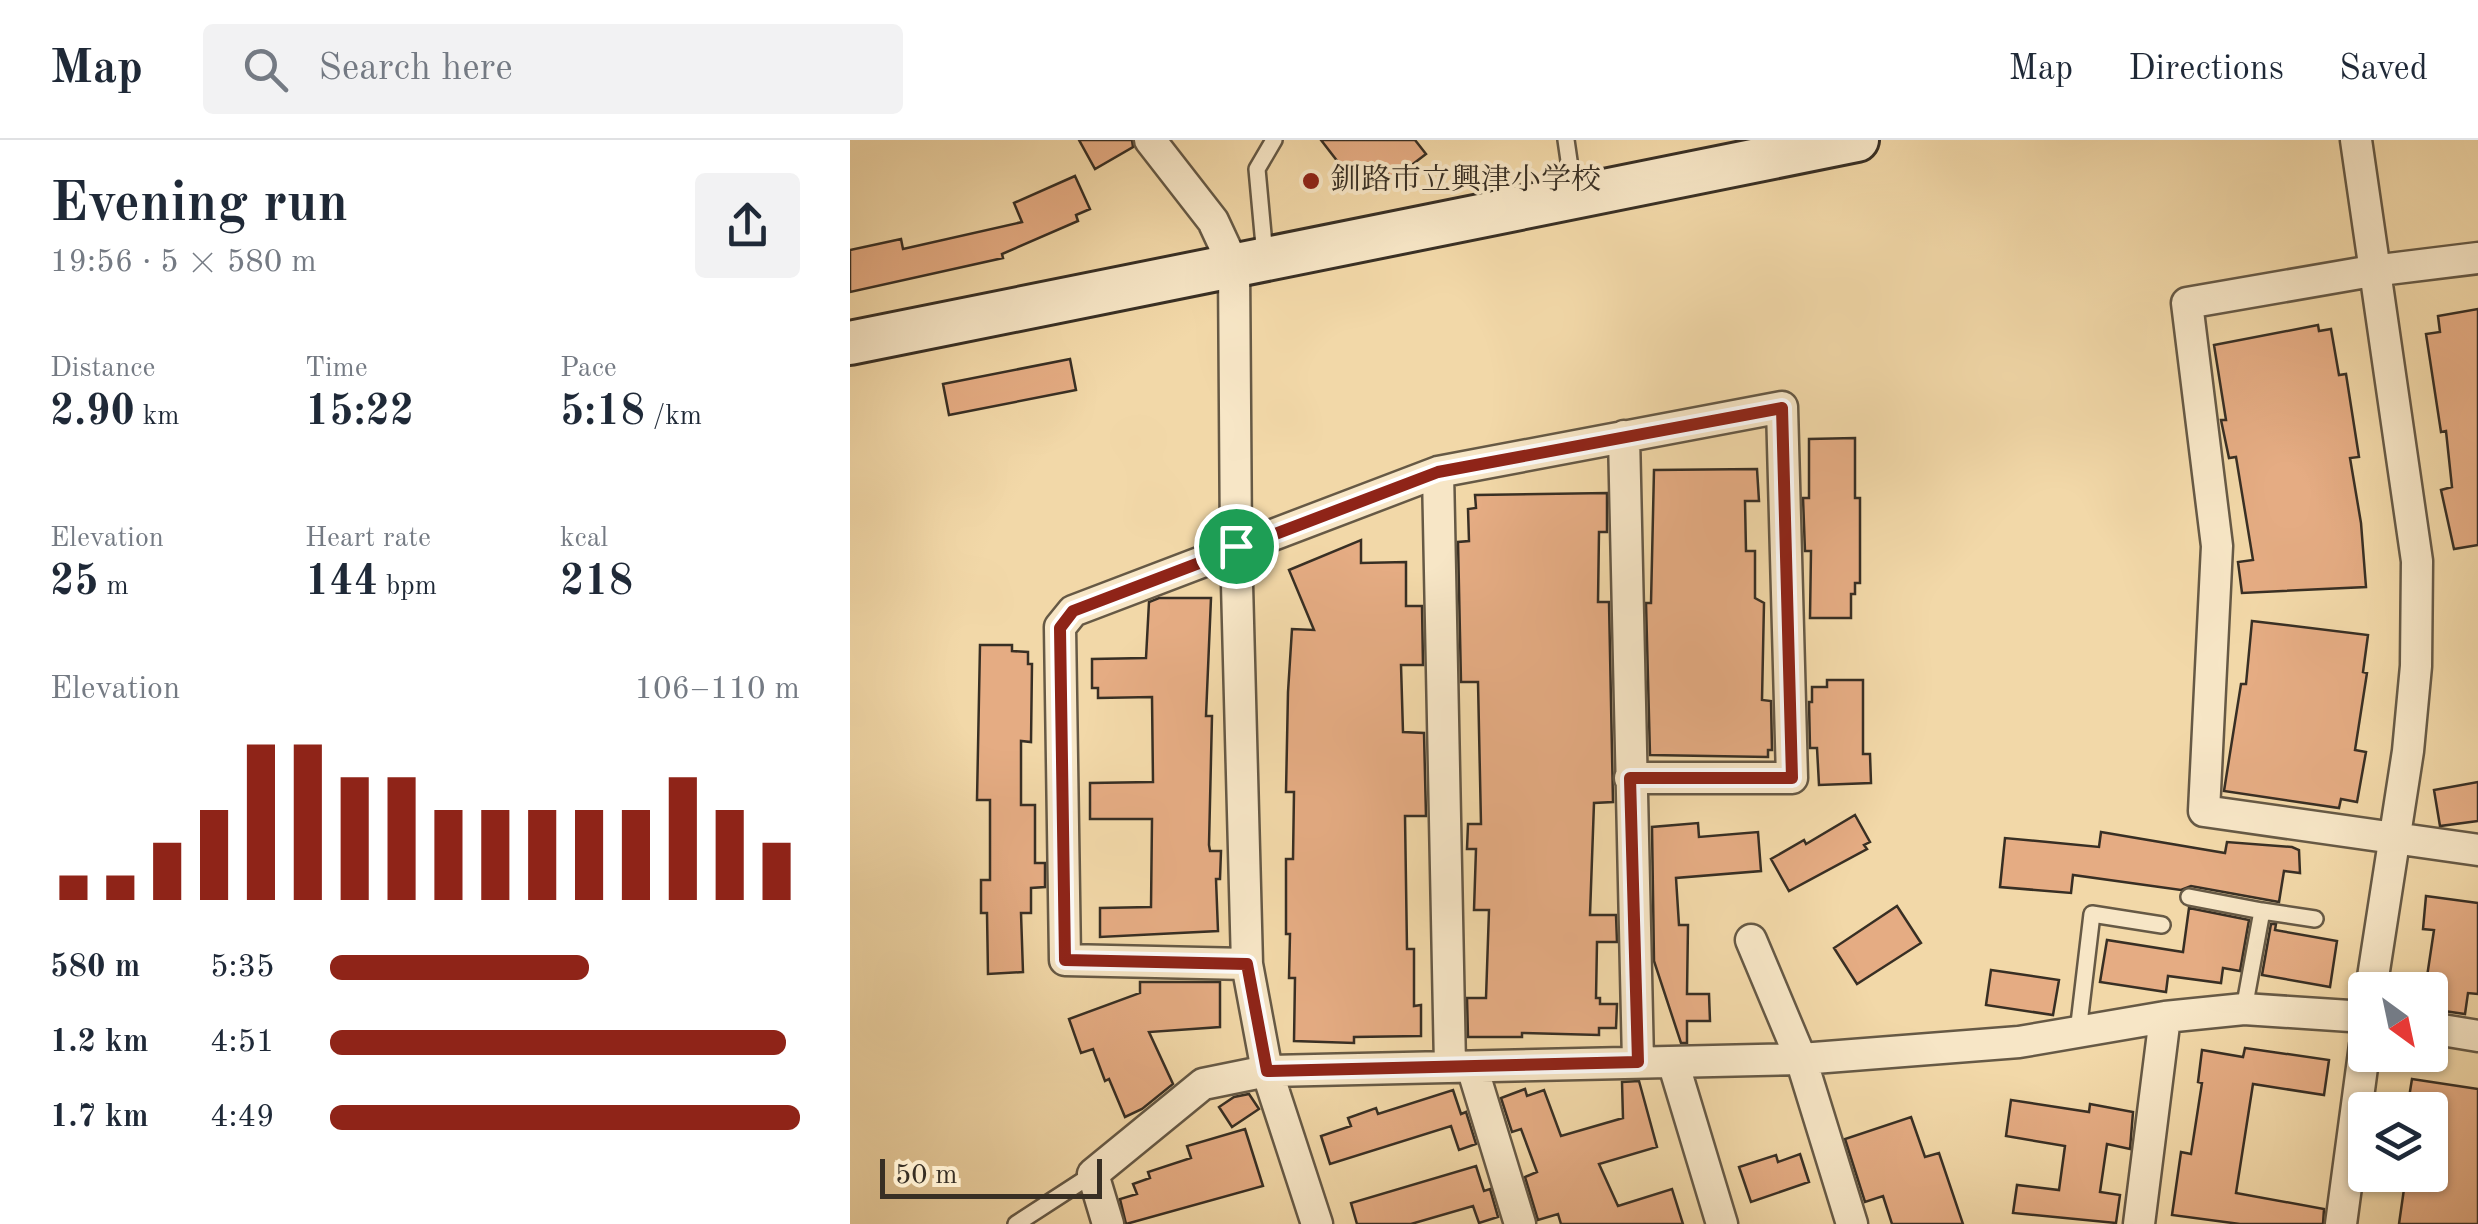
<!DOCTYPE html>
<meta charset="utf-8">
<style>
:root{--surface:#fff;--page:#f2f2f3;--text:#1f2937;--muted:#747a83;--line:#e0e1e3;--accent:#8f2418}
body{margin:0;font-family:"Old Standard TT","Noto Serif JP",serif;background:var(--page);color:var(--text);height:100vh;display:flex;flex-direction:column;font-size:38px;white-space:nowrap}
*{box-sizing:border-box;margin:0}
p{font-size:32px;color:var(--muted)}
.icon{flex:none;width:55px;height:55px;fill:none;stroke:currentColor;stroke-width:2;stroke-linecap:round;stroke-linejoin:round}
.map{position:relative;flex:1;overflow:hidden}
.side{display:flex;flex-direction:column;background:var(--surface);width:850px}
.side>*{flex:none}
.needle{width:65px;rotate:147deg}
.buttons{position:absolute;left:1498px;top:832px;display:grid;gap:20px}
.buttons a{display:grid;place-items:center;width:100px;height:100px;border-radius:10px;background:var(--surface);box-shadow:0 2px 8px #0004;font-size:50px}
.scale{position:absolute;left:30px;bottom:25px;width:222px;box-sizing:border-box;padding-left:10px;border:5px solid #382f24;border-top:0;font-size:28px;line-height:35px;white-space:nowrap;color:#382f24;-webkit-text-stroke:8px #f7e6c6;paint-order:stroke}
.pin{position:absolute;display:grid;place-items:center;width:85px;height:85px;color:#fff;margin:-42px;border:5px solid #fff;border-radius:50%;box-shadow:0 2px 10px #0007}
.round{display:grid;place-items:center;flex:none;width:105px;height:105px;border-radius:10px;background:var(--page)}
.head{display:flex;align-items:center;justify-content:space-between;height:170px;padding:0 50px}
h1{font-size:55px;font-weight:600;line-height:75px}
.metrics{display:grid;grid-template-columns:repeat(3,1fr);gap:15px;height:170px;padding:10px 50px}
.metrics div{display:grid;align-content:center}
.metrics b{font-size:42px;font-weight:600}
.metrics small{font-size:28px;font-weight:400}
.metrics p{font-size:28px}
.chart{height:280px;padding:20px 50px}
.chart p{display:flex;justify-content:space-between}
.chart svg{width:100%;height:180px;margin-top:10px;stroke:var(--accent);stroke-width:6}
ul{padding:0 50px;list-style:none;font-size:32px}
li{display:grid;grid-template-columns:160px 120px 1fr;align-items:center;height:75px}
li i{height:25px;border-radius:12px;background:var(--accent)}
header{display:flex;align-items:center;gap:60px;box-sizing:border-box;height:140px;padding:0 50px;background:var(--surface);border-bottom:2px solid var(--line)}
header strong{font-size:48px}
nav{display:flex;gap:55px;margin-inline-start:auto;font-size:35px}
.search{width:700px;height:90px;background:var(--page);display:flex;align-items:center;gap:25px;box-sizing:border-box;padding:0 35px;border-radius:10px;color:var(--muted);font-size:38px}
main{display:flex;flex:1;min-height:0}
.map>svg:first-child{display:block}
</style>
<header>
<strong>Map</strong>
<div class="search"><svg class="icon" aria-label="search" viewBox="0 0 24 24"><circle cx="10" cy="10" r="6"/><path d="M15 15l6 6"/></svg>Search here</div>
<nav><a>Map</a><a>Directions</a><a>Saved</a></nav>
</header>
<main>
<section class="side">
<div class="head"><div><h1>Evening run</h1><p>19:56 · 5 × 580 m</p></div><a class="round"><svg class="icon" aria-label="share" viewBox="0 0 24 24"><path d="M12 15V3M7 8l5-5 5 5M5 13v7h14v-7"/></svg></a></div>
<div class="metrics">
<div><p>Distance</p><b>2.90<small> km</small></b></div>
<div><p>Time</p><b>15:22</b></div>
<div><p>Pace</p><b>5:18<small> /km</small></b></div>
</div>
<div class="metrics">
<div><p>Elevation</p><b>25<small> m</small></b></div>
<div><p>Heart rate</p><b>144<small> bpm</small></b></div>
<div><p>kcal</p><b>218</b></div>
</div>
<div class="chart"><p><span>Elevation</span>106–110 m</p>
<svg viewBox="0 0 160 44" preserveAspectRatio="none"><path d="M5 44V38M15 44V38M25 44V30M35 44V22M45 44V6M55 44V6M65 44V14M75 44V14M85 44V22M95 44V22M105 44V22M115 44V22M125 44V22M135 44V14M145 44V22M155 44V30"/></svg>
</div>
<ul>
<li><b>580 m</b>5:35<i style="width:55%"></i></li>
<li><b>1.2 km</b>4:51<i style="width:97%"></i></li>
<li><b>1.7 km</b>4:49<i style="width:100%"></i></li>
</ul>
</section>
<div class="map">
<svg width="1628" height="1084" viewBox="0 0 1628 1084">
<rect width="100%" height="100%" fill="#f2d8a8"/>
<filter id="stains"><feTurbulence type="fractalNoise" baseFrequency=".002" numOctaves="4"/><feColorMatrix values="0 0 0 0 .2 0 0 0 0 .09 0 0 0 0 .02 0 0 0 .5 -.17"/></filter>
<radialGradient id="worn" r=".72"><stop offset=".6" stop-color="#630" stop-opacity="0"/><stop offset="1" stop-color="#630" stop-opacity=".3"/></radialGradient>
<path fill="#e5ac83" stroke="#382f24" stroke-width="2.5" d="M229,0H282L283,7L245,29Z
M471,0H565L576,14L542,40L531,25L505,44Z
M225,36L240,69L226,75L228,81L152,114L153,118L0,152V110L51,99L53,109L172,82L164,63Z
M1628,169V405L1604,409L1591,350L1602,347L1596,291L1591,292L1576,194L1590,192L1588,176Z
M1468,185L1469,191L1481,189L1489,235L1496,234L1509,317L1500,318L1511,383L1516,447L1392,453L1388,422L1403,420L1386,317L1379,318L1371,280H1376L1364,205Z
M220,219L226,250L99,275L93,244Z
M1005,298V358H1010V443H1005V454H1001V478H960L961,411H955L953,358H959V299Z
M907,329L909,361H895L896,411H905V458L914,463L912,560L921,561L922,610H918V617L800,615L796,463H801L804,330Z
M757,353V392H749L748,462H759L763,662L744,663L740,775H766L767,802H747L746,858H750V864H767L766,888H749V895L672,893V897H618L617,858H636L639,770H624L626,709H617L618,684H631L628,542H611L608,402L619,401L618,369L626,368L625,355Z
M511,400V423L556,422V466H572L573,525H551L553,592L574,593L576,676H555L557,809H564V866L571,865V896L504,897V903L444,901L445,838H439L440,794H436V719H443L444,652H436L438,552L442,489L464,490L439,430Z
M309,458H361L356,576H362L359,705L360,711H371L370,739H366L368,791L250,797V768L301,767L302,679H240V643L303,642L302,557L248,558V548H242V519L296,518L299,462Z
M1402,481L1518,495L1513,532L1517,533L1505,610L1516,612L1507,662L1491,659L1489,668L1374,651L1391,544H1396Z
M130,505H162V511L178,512V524H182L181,602L171,601V665H185V723H195V747L181,748V773H171L173,832L138,834L137,773H131V740H140V660H127Z
M977,540H1013V614H1020L1021,643L969,645L967,608H960L959,562H962V547H977Z
M1628,642V681L1590,686L1584,650Z
M1005,675L1020,702L1014,705L1017,709L939,751L921,719L954,700L956,704Z
M848,683L849,697L908,692L911,731L826,738L829,785H838L837,854H859L860,881H837V903H831L804,821L802,687Z
M1251,692L1375,713L1377,702L1442,707L1449,710L1450,733L1434,731L1429,762L1341,746L1331,750L1223,735L1221,753L1150,747L1155,698L1249,707Z
M1576,756L1628,763V854L1618,853L1615,874L1580,869V850H1575L1584,790L1573,789Z
M1047,766L1071,803L1007,844L984,808Z
M1339,768L1399,780L1390,831L1373,828L1371,843L1318,836L1316,852L1250,842L1257,800L1333,812Z
M1421,784H1426L1425,790L1487,801L1480,847L1412,835Z
M1141,830L1209,840L1203,875L1136,865Z
M290,842H370V887L299,892L323,944L292,969L275,977L259,939L255,941L243,909L231,913L219,879L290,853Z
M1395,908L1479,920L1474,955L1403,944L1386,1053L1474,1069L1473,1084H1390L1322,1075L1331,1012L1341,1014L1352,943L1348,942L1352,910L1393,917Z
M1562,939L1628,949V1084H1549L1556,1035H1580V970H1557Z
M789,941L807,1007L749,1024L768,1066L822,1049L833,1084H711L708,1074L688,1080L675,1037L687,1032L671,989L662,992L651,958L675,949L677,956L694,950L711,996L773,978L772,942Z
M603,950L611,974L616,972L626,1004L609,1010L601,986L480,1024L471,996L501,986L498,978L526,968L528,974Z
M399,954L409,969L382,987L369,967L384,957Z
M1161,960L1239,972L1240,964L1283,972L1280,1009L1257,1004L1250,1052L1270,1055L1266,1083L1163,1073L1167,1045L1209,1050L1215,1006L1156,996Z
M1061,977L1075,1017L1089,1013L1113,1084H1042L1033,1056L1015,1062L995,999Z
M395,989L413,1046L276,1084L270,1059L287,1054L283,1044L300,1038L298,1032L341,1018L337,1006Z
M950,1014L959,1042L901,1062L889,1027L926,1015L928,1022Z
M626,1026L634,1051L640,1049L648,1077L629,1083L623,1066L561,1084H507L501,1063Z"/>
<g fill="none" stroke-linecap="round" stroke-linejoin="round">
<g stroke="#665945" stroke-width="20">
<path id="lane" d="M716,0L724,55
M415,116L407,29L424,0
M1339,757L1412,771
M1394,869L1412,771L1465,779
M1228,892L1242,774L1312,785
M166,1084L243,1034"/>
</g>
<g stroke="#665945" stroke-width="35">
<path id="street" d="M300,0L363,81L384,126L386,406L397,824L417,931L467,1084
M1506,0L1567,421L1566,526L1558,611L1521,850
M1628,118L1522,131L1337,163L1367,406L1354,671L1628,710
M774,296L788,922
M588,332L600,926
M901,800L951,919L1002,1084
M397,824L215,820L210,487L223,471L588,332L932,267L942,638H780
M1580,888L1628,896
M823,922L872,1084
M622,927L670,1084
M258,1084L243,1034L353,944L417,931L951,919L1169,902L1315,877L1394,869L1515,877
M1289,1084L1315,877
M1491,1084L1515,905"/>
</g>
<g stroke="#382f24" stroke-width="48">
<path id="secondary" d="M0,203L1007,0"/>
</g>
<use href="#lane" stroke="#f7e6c6" stroke-width="15"/>
<use href="#street" stroke="#f7e6c6" stroke-width="30"/>
<use href="#secondary" stroke="#f7e6c6" stroke-width="42"/>
</g>
<g fill="none" stroke-linecap="round" stroke-linejoin="round">
<g stroke="#fff" stroke-width="20">
<path id="route" d="M932,268L942,638H780L788,922L417,931L397,824L215,820L210,488L223,471L588,332Z"/>
</g>
<use href="#route" stroke="#8f2418" stroke-width="12"/>
</g>
<circle fill="#8f2418" stroke="#f7e6c6" stroke-width="4" cx="461" cy="41" r="10"/>
<g text-anchor="middle" dominant-baseline="central" stroke-width="8" stroke-linejoin="round" paint-order="stroke">
<g font-size="30" fill="#382f24" stroke="#f7e6c6" text-anchor="start">
<text x="481" y="41">釧路市立興津小学校</text>
</g>
</g>
<rect width="100%" height="100%" filter="url(#stains)"/>
<rect width="100%" height="100%" fill="url(#worn)"/>
</svg>
<div class="buttons">
<a><svg class="needle" viewBox="-14 -14 28 28"><path d="M0-13l5 13h-10z" fill="#e53935"/><path d="M0 13l5-13h-10z" fill="#747a83"/></svg></a>
<a><svg class="icon" aria-label="layers" viewBox="0 0 24 24"><path d="M12 4l9 5-9 5-9-5zM3 14l9 5 9-5"/></svg></a>
</div>
<div class="scale">50 m</div>
<div class="pin" style="left:386px;top:406px;background:#1e9e55"><svg class="icon" aria-label="arrive" viewBox="0 0 24 24"><path d="M6 21V4h12l-3 4 3 4H6"/></svg></div>
</div>
</main>
